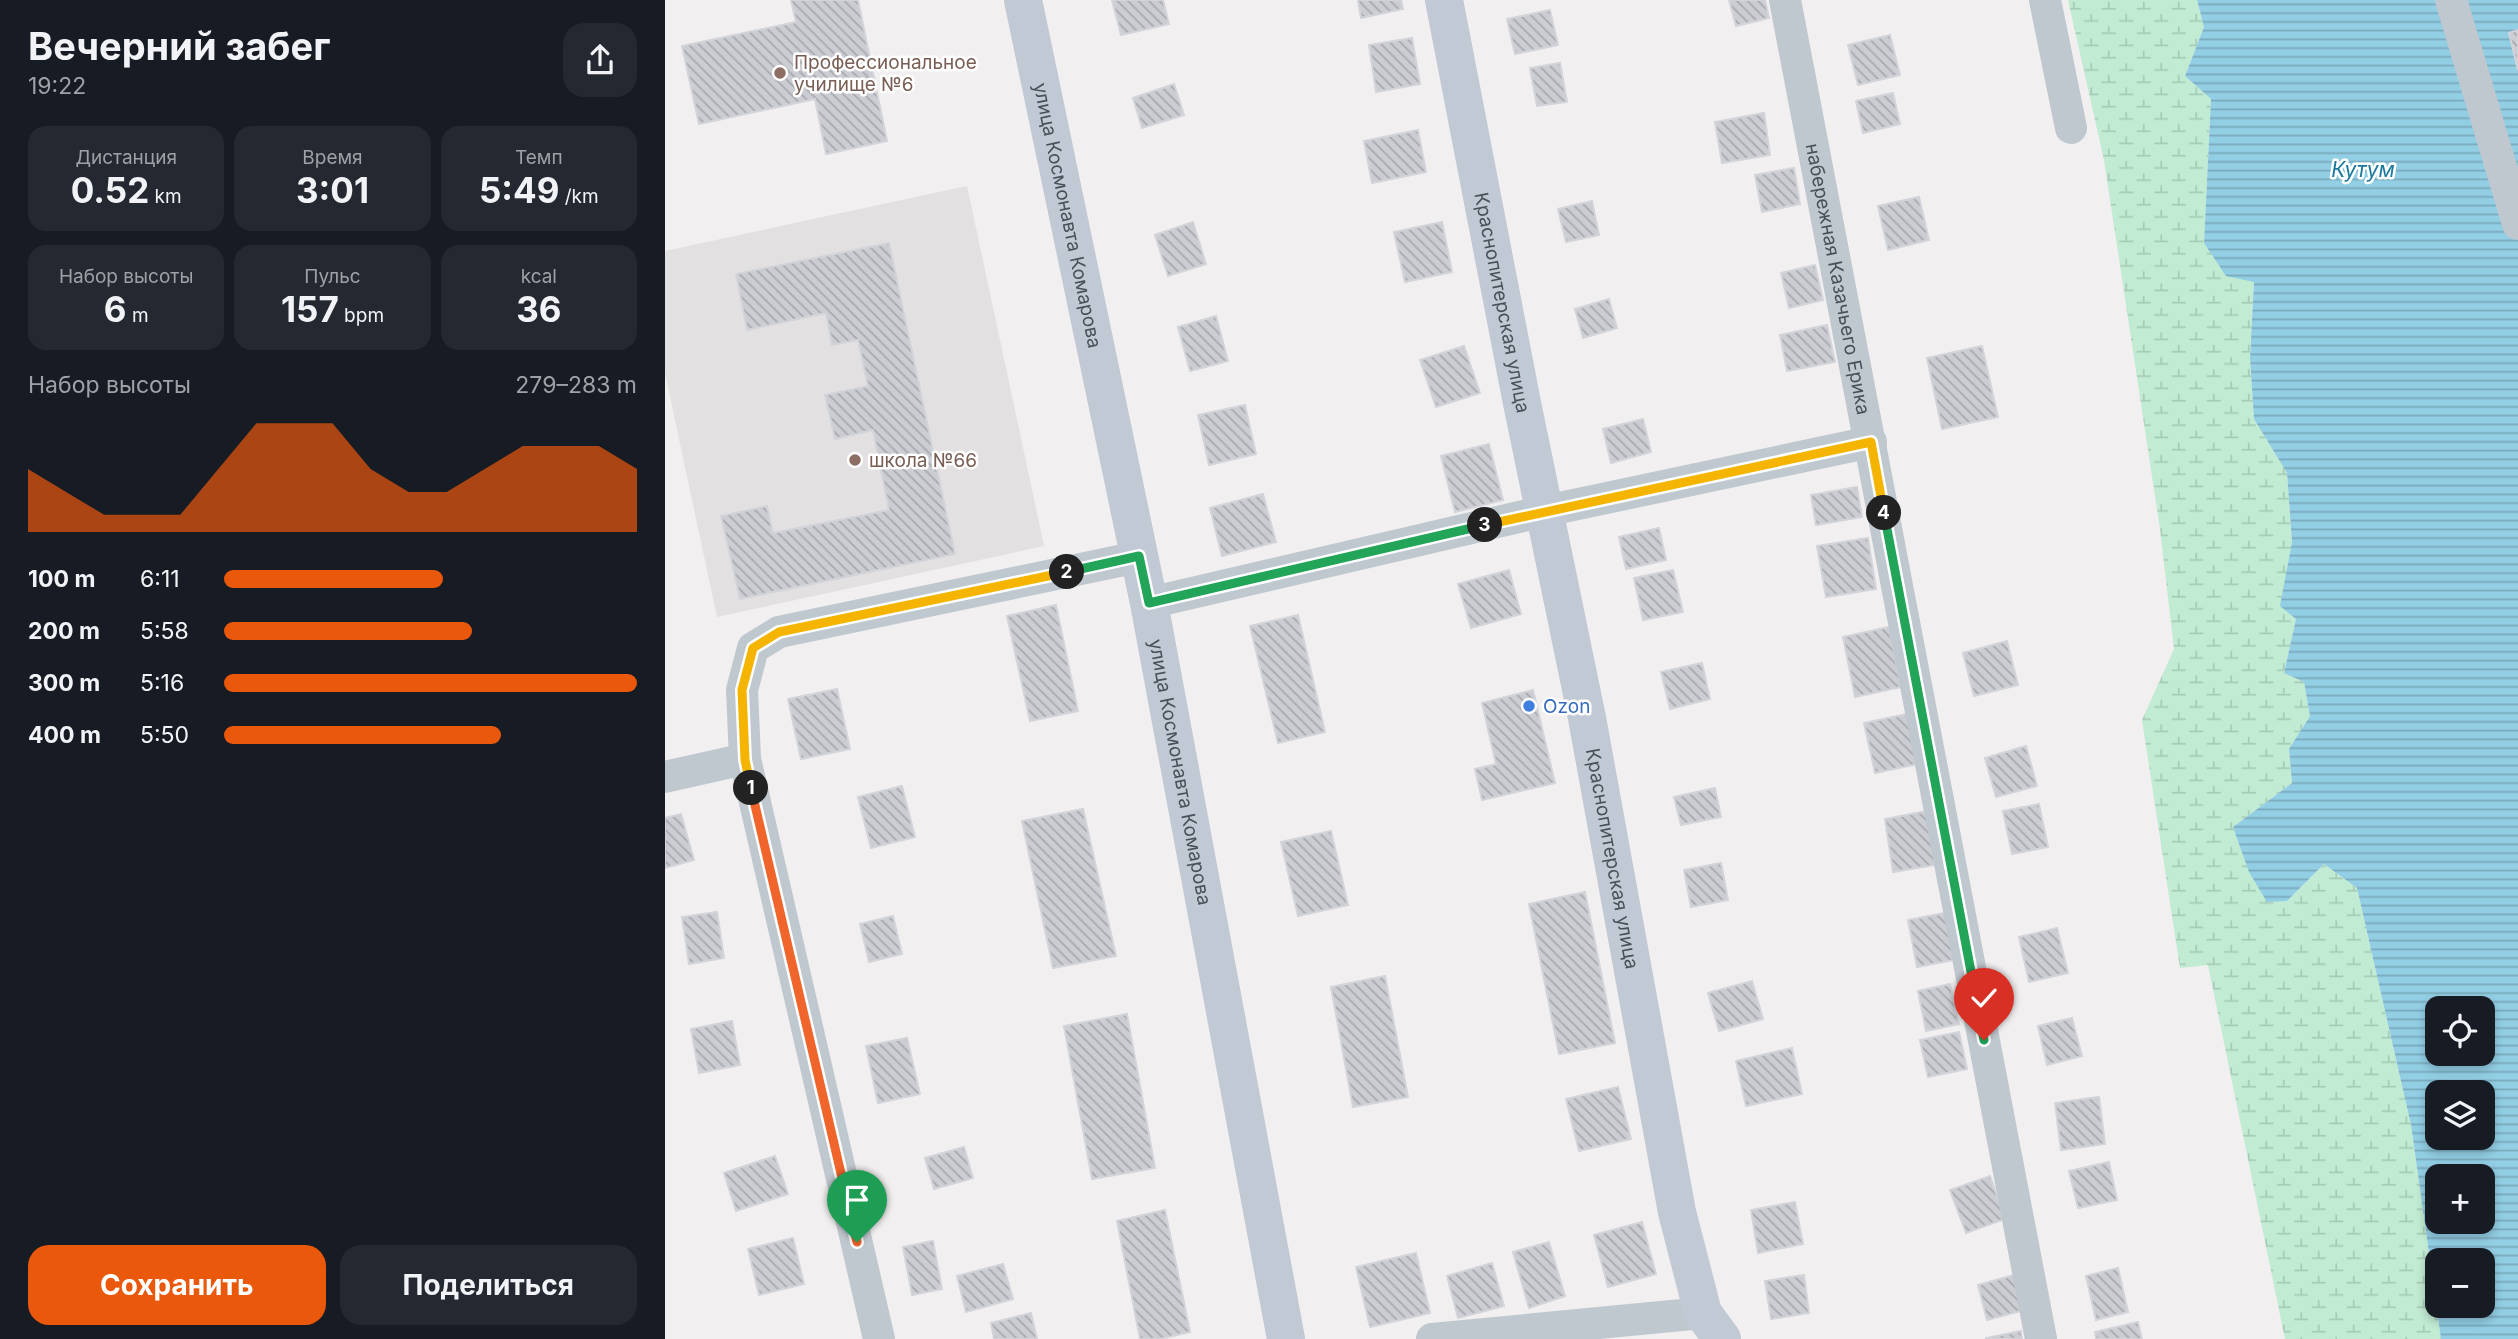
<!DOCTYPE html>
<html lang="ru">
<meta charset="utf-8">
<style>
:root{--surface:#171b24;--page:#242831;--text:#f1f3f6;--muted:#9ea1a6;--accent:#ea580c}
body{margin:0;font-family:Inter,sans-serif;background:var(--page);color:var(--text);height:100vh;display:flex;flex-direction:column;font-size:26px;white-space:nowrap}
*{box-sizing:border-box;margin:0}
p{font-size:23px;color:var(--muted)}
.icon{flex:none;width:38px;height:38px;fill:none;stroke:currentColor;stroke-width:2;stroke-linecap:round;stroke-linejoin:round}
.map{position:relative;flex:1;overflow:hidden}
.sheet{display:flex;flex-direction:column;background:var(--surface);width:665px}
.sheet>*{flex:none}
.tools{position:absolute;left:1760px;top:996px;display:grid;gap:14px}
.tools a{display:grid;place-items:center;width:70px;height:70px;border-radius:14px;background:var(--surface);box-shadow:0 4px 10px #0003;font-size:35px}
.pin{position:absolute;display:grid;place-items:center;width:60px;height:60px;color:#fff;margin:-72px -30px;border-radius:50% 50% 50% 0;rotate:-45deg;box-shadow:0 0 7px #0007}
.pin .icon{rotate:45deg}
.km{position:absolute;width:35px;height:35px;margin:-18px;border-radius:50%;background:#222;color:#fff;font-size:19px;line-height:35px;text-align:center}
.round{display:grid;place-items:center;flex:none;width:74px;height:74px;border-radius:21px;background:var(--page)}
.headline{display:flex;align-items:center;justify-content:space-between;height:119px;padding:0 28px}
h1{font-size:38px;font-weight:700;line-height:52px}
.stats{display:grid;grid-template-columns:repeat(3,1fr);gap:10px;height:119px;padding:7px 28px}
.stats div{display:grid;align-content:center;border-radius:18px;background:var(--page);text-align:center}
.stats b{font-size:35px;font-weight:700}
.stats small{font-size:19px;font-weight:400}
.stats p{font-size:19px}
.chart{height:196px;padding:14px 28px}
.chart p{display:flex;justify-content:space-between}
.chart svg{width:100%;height:126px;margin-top:7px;fill:var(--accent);opacity:.7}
.action{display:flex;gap:14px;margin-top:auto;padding:14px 28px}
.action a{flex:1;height:80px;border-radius:21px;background:var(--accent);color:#fff;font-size:28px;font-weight:700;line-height:80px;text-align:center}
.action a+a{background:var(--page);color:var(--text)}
ul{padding:0 28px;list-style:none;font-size:23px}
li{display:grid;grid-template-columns:112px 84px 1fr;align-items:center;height:52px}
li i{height:18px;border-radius:9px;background:var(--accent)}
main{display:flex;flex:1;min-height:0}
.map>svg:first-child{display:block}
</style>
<main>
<section class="sheet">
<div class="headline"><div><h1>Вечерний забег</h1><p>19:22</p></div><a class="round"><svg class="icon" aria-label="share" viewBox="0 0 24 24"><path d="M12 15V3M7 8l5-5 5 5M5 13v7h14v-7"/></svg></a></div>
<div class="stats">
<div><p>Дистанция</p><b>0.52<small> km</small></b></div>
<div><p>Время</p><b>3:01</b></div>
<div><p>Темп</p><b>5:49<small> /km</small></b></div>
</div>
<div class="stats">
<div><p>Набор высоты</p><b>6<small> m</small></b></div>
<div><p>Пульс</p><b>157<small> bpm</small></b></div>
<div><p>kcal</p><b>36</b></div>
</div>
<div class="chart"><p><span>Набор высоты</span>279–283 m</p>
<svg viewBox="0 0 160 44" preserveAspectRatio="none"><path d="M0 44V22L10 30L20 38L30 38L40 38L50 22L60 6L70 6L80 6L90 22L100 30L110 30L120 22L130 14L140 14L150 14L160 22V44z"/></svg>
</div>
<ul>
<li><b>100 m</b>6:11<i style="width:53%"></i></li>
<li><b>200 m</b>5:58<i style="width:60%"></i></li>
<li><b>300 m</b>5:16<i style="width:100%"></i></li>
<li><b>400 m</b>5:50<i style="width:67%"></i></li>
</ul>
<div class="action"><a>Сохранить</a><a>Поделиться</a></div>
</section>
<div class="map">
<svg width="1853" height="1339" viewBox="0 0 1853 1339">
<defs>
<pattern id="wetland-marsh" width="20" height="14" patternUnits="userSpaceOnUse" patternTransform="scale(1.75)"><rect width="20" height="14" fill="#c1ebd3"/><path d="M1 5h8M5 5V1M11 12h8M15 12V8" fill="none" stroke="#a7cbb7"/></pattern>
<pattern id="water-rules" width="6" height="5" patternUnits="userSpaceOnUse" patternTransform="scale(1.75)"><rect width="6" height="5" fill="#92cee4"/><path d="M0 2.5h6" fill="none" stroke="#79aabc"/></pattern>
<pattern id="building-back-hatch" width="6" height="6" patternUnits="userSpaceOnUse" patternTransform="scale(1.75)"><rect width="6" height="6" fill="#cccdd3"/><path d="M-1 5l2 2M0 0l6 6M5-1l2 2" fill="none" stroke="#a8a9ae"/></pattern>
</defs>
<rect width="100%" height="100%" fill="#f1efef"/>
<path fill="#e2e0e0" d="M302,186L379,546L52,617L0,373V251Z"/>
<path fill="url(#wetland-marsh)" d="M1403,0H1532L1539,27L1520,76L1546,99L1539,243L1589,282L1585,358L1589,419L1622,473L1627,542L1616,605L1631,619L1619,673L1639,682L1645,716L1624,749L1627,783L1568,827L1622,901L1659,864L1692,888L1746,1125L1776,1339H1620L1543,965L1515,968L1477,720L1509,649L1495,529L1439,160Z"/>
<path fill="url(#water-rules)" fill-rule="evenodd" d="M1532,0H1853V1339H1776L1746,1125L1692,888L1659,864L1622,901L1602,902L1584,872L1568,827L1627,783L1624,749L1645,716L1639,682L1619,673L1631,619L1615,606L1627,542L1622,473L1589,419L1585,358L1589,282L1561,276L1539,243L1546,99L1520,76L1539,27ZM1773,1008H1818V1054H1773ZM1773,1092H1818V1138H1773ZM1773,1176H1818V1222H1773ZM1773,1260H1818V1306H1773Z"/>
<path fill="url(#building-back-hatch)" stroke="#d3d4d9" stroke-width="2" d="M126,0H193L222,141L161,154L150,99L34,124L17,46L131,22Z
M447,0H498L504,24L456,35Z
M693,0H736L738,9L696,18Z
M1064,0H1100L1104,18L1071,26Z
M885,10L893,45L850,54L842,19Z
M1853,30V70L1844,33Z
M1225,35L1235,75L1193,85L1183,45Z
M747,38L755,84L711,92L704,45Z
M895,63L902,102L872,106L865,68Z
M509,84L519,115L477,128L468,98Z
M1228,93L1235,124L1198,133L1191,101Z
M1099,113L1105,155L1057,163L1050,122Z
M753,130L761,172L707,183L699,141Z
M1129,168L1135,204L1097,212L1090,175Z
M1254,197L1264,240L1223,250L1213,206Z
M927,201L934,235L901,242L893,209Z
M528,222L541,264L503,276L490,235Z
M777,222L787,272L740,282L729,232Z
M224,243L290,554L75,599L56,516L102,506L108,533L224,510L208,430L170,439L160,395L203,386L193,340L167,345L161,313L82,330L71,274Z
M1150,265L1158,300L1124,308L1116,273Z
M944,299L952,328L918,338L910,309Z
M551,316L563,361L525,371L513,327Z
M1162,325L1170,362L1122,371L1115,335Z
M799,346L815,393L771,407L755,360Z
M1317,346L1333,417L1277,429L1262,358Z
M580,405L591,454L544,465L533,415Z
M978,419L986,452L946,463L938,429Z
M824,444L838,500L790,512L776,456Z
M1192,487L1197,517L1151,525L1146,495Z
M598,494L611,542L557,556L545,508Z
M994,528L1001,560L961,569L954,537Z
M1203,538L1211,589L1161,597L1152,546Z
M844,570L856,614L806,628L793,584Z
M1008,570L1018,612L978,620L969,578Z
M391,605L413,711L365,721L342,616Z
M633,615L660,732L613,743L585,626Z
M1224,627L1236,687L1190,697L1178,637Z
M1342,641L1353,685L1309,696L1298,653Z
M1037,663L1045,699L1005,709L996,672Z
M172,689L185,749L136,759L123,699Z
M868,690L890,783L817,800L810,769L831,764L817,703Z
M1242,714L1253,764L1210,773L1199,723Z
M1361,746L1372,786L1331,797L1320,758Z
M237,786L250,837L206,848L193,797Z
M1050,788L1056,817L1016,825L1009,797Z
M1374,804L1383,847L1347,854L1338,811Z
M418,809L451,956L388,968L357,821Z
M1262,811L1270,865L1228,872L1220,819Z
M16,814L29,860L0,868V818Z
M666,831L683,905L633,916L616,842Z
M1056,863L1063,900L1026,907L1019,870Z
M920,892L950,1043L894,1054L864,904Z
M52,912L59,958L24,964L17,917Z
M1280,913L1289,960L1252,967L1243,920Z
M228,916L237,954L204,962L195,924Z
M1392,928L1403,973L1364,982L1354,937Z
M720,976L743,1097L688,1107L666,987Z
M1087,981L1098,1019L1054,1031L1043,993Z
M1285,984L1294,1024L1261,1031L1253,991Z
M462,1014L490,1168L427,1179L399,1026Z
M1407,1018L1417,1056L1382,1065L1373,1026Z
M67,1021L75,1065L34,1073L26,1029Z
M1294,1032L1302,1069L1263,1077L1255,1040Z
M242,1038L255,1094L213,1103L201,1046Z
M1127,1048L1137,1094L1081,1106L1071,1061Z
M953,1087L966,1139L914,1151L901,1099Z
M1434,1097L1440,1144L1396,1150L1390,1103Z
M299,1147L308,1178L269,1189L260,1158Z
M110,1156L123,1194L71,1211L59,1173Z
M1444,1162L1452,1200L1413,1208L1404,1171Z
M1325,1176L1340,1219L1301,1233L1285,1190Z
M1130,1202L1138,1244L1093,1253L1086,1210Z
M500,1210L525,1332L495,1339H475L452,1221Z
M977,1222L991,1274L943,1287L929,1235Z
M128,1238L139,1284L94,1295L83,1249Z
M268,1241L277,1289L247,1295L238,1247Z
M884,1242L900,1296L864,1308L848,1252Z
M751,1253L765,1313L705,1327L691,1267Z
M827,1263L839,1306L793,1318L782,1276Z
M338,1264L348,1299L301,1312L292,1276Z
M1453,1268L1463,1312L1431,1320L1421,1276Z
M1139,1275L1144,1313L1106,1319L1100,1281Z
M1349,1275L1359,1310L1322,1320L1313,1285Z
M366,1313L372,1339H329L326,1323Z
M1473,1322L1477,1339H1431L1430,1332Z
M1356,1331L1357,1339H1321V1338Z"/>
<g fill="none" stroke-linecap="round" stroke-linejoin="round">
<g stroke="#c0c8cf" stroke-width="32">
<path id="s1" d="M1120,0L1376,1339"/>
<path d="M1380,0L1406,128"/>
<path d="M1786,0L1853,224"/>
<path d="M484,603L880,511L1206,442"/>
<path d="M0,777L80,759"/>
<path d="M214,1339L80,759L77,690L88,648L114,632L473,557"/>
<path d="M767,1339L1038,1313"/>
</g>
<g stroke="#c1c9d4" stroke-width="38">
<path id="s2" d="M358,0L484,603L621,1339"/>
<path id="s3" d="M779,0L857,403L922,718L1012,1212L1038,1313L1057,1339"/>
</g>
</g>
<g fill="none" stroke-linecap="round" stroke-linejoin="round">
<g stroke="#fff" stroke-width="14">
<path id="split-1" d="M86,788L192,1242"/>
</g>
<g stroke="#fff" stroke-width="14">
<path id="split-2" d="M86,788L80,760L77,690L88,648L114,632L402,572"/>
</g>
<g stroke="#fff" stroke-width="14">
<path id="split-3" d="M402,572L474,556L484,603L820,525"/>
</g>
<g stroke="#fff" stroke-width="14">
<path id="split-4" d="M820,525L1206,442L1219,513"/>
</g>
<g stroke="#fff" stroke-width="14">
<path id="split-5" d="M1219,513L1319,1040"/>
</g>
<use href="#split-1" stroke="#f0652b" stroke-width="9"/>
<use href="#split-2" stroke="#f5b400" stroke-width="9"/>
<use href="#split-3" stroke="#22a559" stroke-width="9"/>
<use href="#split-4" stroke="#f5b400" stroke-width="9"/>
<use href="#split-5" stroke="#22a559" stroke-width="9"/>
</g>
<g fill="#8d6e63" stroke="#fff" stroke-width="2.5">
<circle cx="115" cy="73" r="7"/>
<circle cx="190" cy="460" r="7"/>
</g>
<circle fill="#3f7fe0" stroke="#fff" stroke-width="2.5" cx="864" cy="706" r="7"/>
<g text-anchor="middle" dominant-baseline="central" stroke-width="5" stroke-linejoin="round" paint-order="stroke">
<g font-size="19" fill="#785e54" stroke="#fff" text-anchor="start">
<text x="129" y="62">Профессиональное<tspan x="129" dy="22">училище №6</tspan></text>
<text x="204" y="460">школа №66</text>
</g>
<g font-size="19" fill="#48515a" stroke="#fff">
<text stroke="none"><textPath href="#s2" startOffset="220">улица Космонавта Комарова</textPath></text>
<text stroke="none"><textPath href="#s1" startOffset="284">набережная Казачьего Ерика</textPath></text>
<text stroke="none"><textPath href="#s3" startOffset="308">Краснопитерская улица</textPath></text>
<text stroke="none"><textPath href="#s2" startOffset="788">улица Космонавта Комарова</textPath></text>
<text stroke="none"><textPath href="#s3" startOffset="875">Краснопитерская улица</textPath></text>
</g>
<g font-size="19" fill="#366cbe" stroke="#fff" text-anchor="start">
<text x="878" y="706">Ozon</text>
</g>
<g font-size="21" font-style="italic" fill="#19799c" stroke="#fff">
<text x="1698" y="169">Кутум</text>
</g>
</g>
</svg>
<div class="tools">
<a><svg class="icon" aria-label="locate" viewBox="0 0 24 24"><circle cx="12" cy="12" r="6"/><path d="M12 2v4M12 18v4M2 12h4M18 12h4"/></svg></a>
<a><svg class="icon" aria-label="layers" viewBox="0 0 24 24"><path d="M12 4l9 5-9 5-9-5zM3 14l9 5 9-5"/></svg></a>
<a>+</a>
<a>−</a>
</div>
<div class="pin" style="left:192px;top:1242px;background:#1e9e55"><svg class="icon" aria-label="arrive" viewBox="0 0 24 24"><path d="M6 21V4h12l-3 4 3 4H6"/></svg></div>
<div class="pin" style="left:1319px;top:1040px;background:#d93025"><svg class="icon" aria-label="check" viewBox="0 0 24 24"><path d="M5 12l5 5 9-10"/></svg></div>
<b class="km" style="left:86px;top:788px">1</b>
<b class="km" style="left:402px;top:572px">2</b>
<b class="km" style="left:820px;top:525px">3</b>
<b class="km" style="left:1219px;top:513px">4</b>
</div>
</main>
